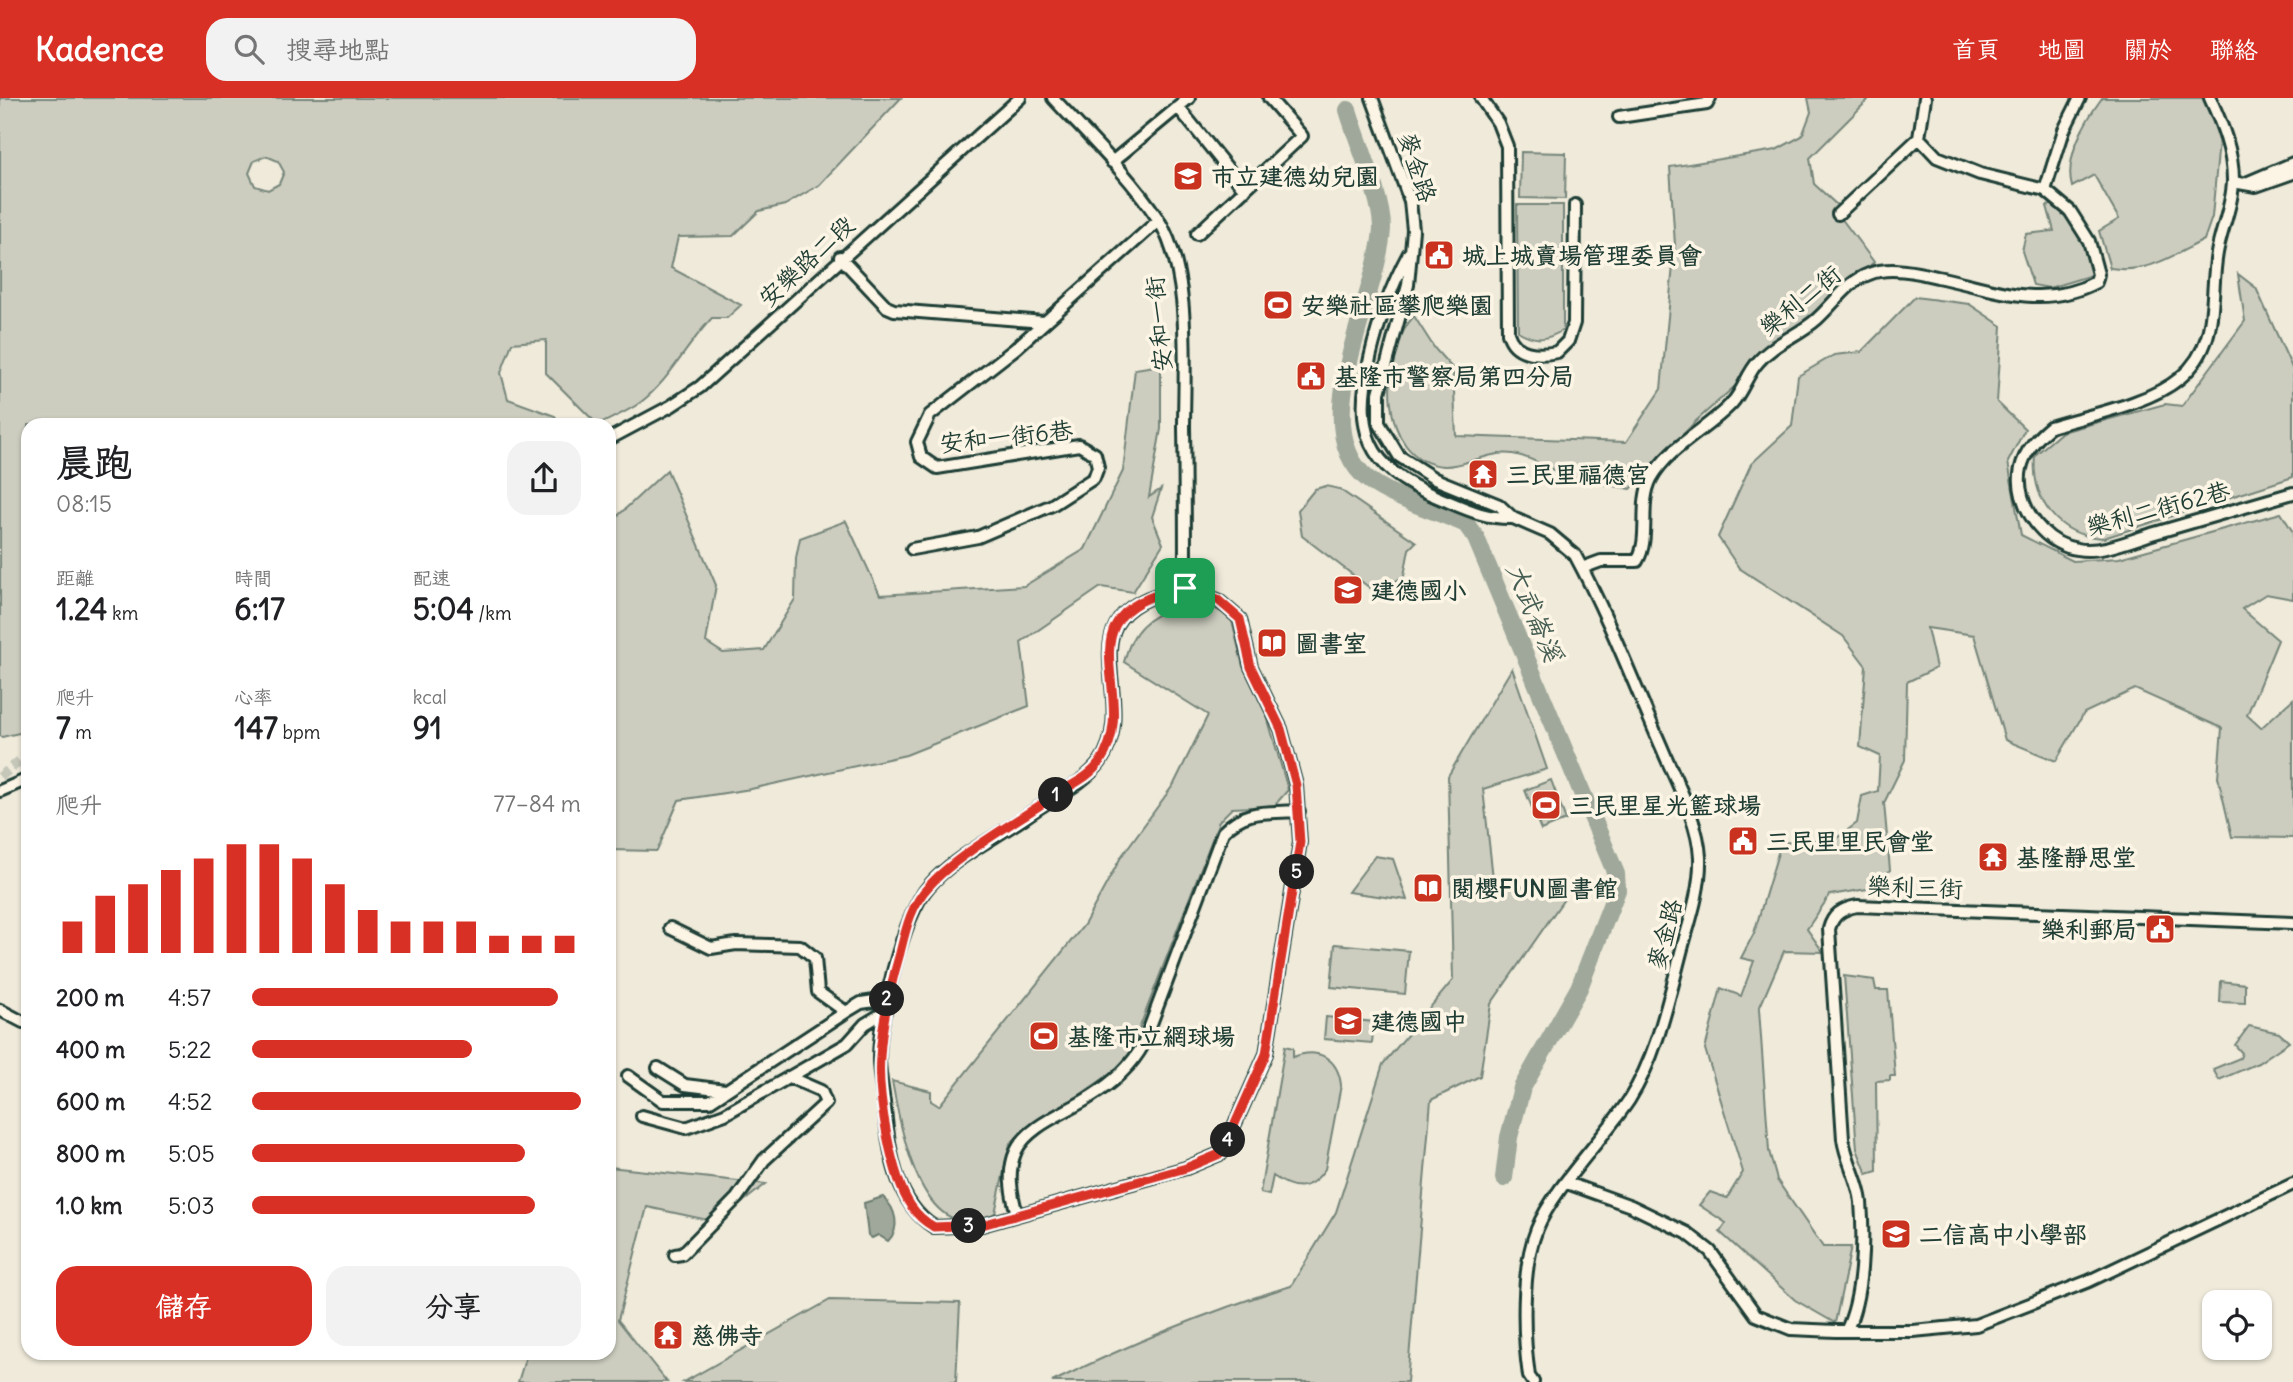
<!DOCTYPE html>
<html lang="zh-TW">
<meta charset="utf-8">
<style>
:root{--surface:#fff;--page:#f2f2f2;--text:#202124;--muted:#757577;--accent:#d93025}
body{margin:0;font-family:Delius,"LXGW WenKai TC",sans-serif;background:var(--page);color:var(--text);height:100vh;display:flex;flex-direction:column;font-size:26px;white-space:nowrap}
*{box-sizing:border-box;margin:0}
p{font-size:23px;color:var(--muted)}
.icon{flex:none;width:38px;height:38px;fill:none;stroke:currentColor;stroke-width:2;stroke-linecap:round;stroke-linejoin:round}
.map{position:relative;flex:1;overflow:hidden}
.details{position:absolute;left:21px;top:320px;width:595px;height:942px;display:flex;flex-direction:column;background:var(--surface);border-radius:21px;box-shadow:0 2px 5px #0004}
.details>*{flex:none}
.controls{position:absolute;left:2202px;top:1192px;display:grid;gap:14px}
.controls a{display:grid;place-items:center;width:70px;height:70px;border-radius:14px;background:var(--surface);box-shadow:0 2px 5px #0004;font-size:35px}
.pin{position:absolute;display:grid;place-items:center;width:60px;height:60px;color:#fff;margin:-30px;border-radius:14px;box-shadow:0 4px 10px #0006}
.km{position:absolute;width:35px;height:35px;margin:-18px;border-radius:50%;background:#222;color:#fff;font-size:19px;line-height:35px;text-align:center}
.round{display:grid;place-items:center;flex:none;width:74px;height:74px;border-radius:21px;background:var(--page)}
.summary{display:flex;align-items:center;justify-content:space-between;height:119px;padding:0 35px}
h1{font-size:38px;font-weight:700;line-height:52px}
.metrics{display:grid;grid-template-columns:repeat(3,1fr);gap:10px;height:119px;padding:7px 35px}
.metrics div{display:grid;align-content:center}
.metrics b{font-size:30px;font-weight:700}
.metrics small{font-size:19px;font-weight:400}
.metrics p{font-size:19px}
.chart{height:196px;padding:14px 35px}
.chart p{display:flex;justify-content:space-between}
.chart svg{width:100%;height:126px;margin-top:7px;stroke:var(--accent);stroke-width:6}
.button{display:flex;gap:14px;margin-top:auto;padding:14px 35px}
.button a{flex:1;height:80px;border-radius:21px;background:var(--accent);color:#fff;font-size:28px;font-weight:700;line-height:80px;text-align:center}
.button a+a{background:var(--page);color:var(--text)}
ul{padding:0 35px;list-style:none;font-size:23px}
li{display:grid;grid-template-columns:112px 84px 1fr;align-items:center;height:52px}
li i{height:18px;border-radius:9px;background:var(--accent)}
header{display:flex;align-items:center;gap:42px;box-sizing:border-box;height:98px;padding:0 35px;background:var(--accent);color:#fff}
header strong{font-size:33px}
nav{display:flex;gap:38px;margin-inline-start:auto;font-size:24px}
.search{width:490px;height:63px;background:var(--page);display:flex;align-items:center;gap:18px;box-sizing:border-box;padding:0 24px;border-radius:21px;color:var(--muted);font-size:26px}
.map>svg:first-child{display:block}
</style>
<header>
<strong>Kadence</strong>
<div class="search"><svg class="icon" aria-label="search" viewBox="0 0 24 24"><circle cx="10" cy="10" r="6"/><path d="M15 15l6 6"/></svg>搜尋地點</div>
<nav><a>首頁</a><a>地圖</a><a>關於</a><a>聯絡</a></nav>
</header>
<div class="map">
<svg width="2293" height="1284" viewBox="0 0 2293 1284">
<rect width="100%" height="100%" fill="#efeada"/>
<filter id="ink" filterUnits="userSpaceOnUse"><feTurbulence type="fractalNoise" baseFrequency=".0143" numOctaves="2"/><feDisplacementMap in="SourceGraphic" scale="14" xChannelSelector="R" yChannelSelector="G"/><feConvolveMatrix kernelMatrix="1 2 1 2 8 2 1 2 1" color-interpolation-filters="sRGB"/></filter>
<g filter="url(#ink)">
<path fill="#cccdbf" stroke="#76857a" stroke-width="2" fill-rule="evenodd" d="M0,0H901L819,87L785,107L759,113L733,138L678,139L671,170L741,207L727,220H712C687,246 670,282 641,304C629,313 612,320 598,327L546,275V242L512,245L501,275L508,301L555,318L560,327H28V633L2,639L0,638ZM266,58L278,63L284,74L279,86L268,92L255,88L249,75L254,63Z
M1808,0H1870L1810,60L1814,86L1839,109L1838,116L1874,164L1696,323L1631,391C1610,387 1588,384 1568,378C1550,372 1532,359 1513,356C1491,352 1464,369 1444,368C1376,363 1380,254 1414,218L1435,251L1453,271L1456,338L1626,344L1661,291L1675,147L1670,69L1776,52L1802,38L1811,14Z
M2102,0H2206L2219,43L2212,119L2204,142C2172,158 2147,176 2110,170L2099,133L2119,121L2094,77L2072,89C2064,60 2085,23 2102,0Z
M1521,54L1566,55L1565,101L1520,100Z
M2055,106C2074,128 2090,146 2095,176L2049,190L2033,187L2022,153L2026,136L2054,133L2047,108Z
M1517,107H1563V232C1546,243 1534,243 1518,233Z
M2238,176L2256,190L2293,272V379L2104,440C2058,439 2031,402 2035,357L2062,334L2165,306L2182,308L2245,223Z
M1915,199L1969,206L2002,228L1997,304L2025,331L2008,364L2021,437L2073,463L2119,460L2281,415L2293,434V501L2266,496L2242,511L2278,542L2247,617L2261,630L2293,601V740L2232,739L2218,679L2222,630L2135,591L2084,615L2056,663L2005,642L1974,537L1927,530L1936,570L1907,584L1905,662L1884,705L1890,772L1867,791L1830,797L1807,831L1823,854L1784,853L1759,911L1769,1053L1777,1082L1823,1149H1851L1835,1225L1795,1202L1720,1134L1726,1125L1699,1107L1710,1094L1727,1100L1743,1074L1705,951L1721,890L1741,898L1754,863L1741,860L1754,835L1781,745L1837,740L1857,725L1862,698L1878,693L1880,658L1860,649L1866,568L1843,538L1739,470L1718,439L1751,366L1792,328L1798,278L1834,257L1861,254Z
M1161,267V331L1149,399L1161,391L1152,419L1163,446L1133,494L1101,489L1021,544L1029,608L906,657L751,691L679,702L657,753L609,752V426L667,372L716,487L706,544L723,555L764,552L795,501L796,460L800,440L846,423L880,497L1024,488L1085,451L1123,373L1135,271Z
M1326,388L1339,391L1416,444L1409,451L1404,478L1385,490L1389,494L1383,500L1302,438L1298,412L1315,391Z
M1185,503L1208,507L1231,519L1243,569L1263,604L1288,692L1274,708L1232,710L1219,723L1126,965L1010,1045L995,1115C922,1156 901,1032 892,983L931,993V1003L939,1008L1084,827L1121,759L1174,686L1208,617L1124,564C1134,524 1151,520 1185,503Z
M1512,570L1547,671L1483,691L1493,780L1564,801L1491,906L1480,978L1431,1002L1407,1284H1052C1130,1246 1208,1213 1291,1188L1336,1114L1383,966L1453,882L1448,678Z
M1551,682L1566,722L1541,732L1525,692Z
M1375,758L1393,761L1407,802L1348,794Z
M1335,846L1409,853L1405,896L1331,889Z
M1844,878L1874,882L1876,892H1888L1895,978H1890V982L1876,983L1877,1073L1867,1076L1857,1051Z
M2221,883L2245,886V905L2220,904Z
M1326,919L1374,924L1372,945L1324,941Z
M2249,928L2279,935L2289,944L2258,965L2219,982L2213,971L2240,960L2242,955L2235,947Z
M1285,948L1293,950V959C1318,949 1338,960 1341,987L1325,1071C1310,1093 1294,1093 1273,1078L1269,1097L1260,1095Z
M609,1069L766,1086L717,1124L647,1109L618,1222L667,1284H518L527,1255H609Z
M830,1202L960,1205L956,1284H684Z"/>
<path fill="#9fa89a" stroke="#6c7d71" stroke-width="2" d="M883,1099C896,1111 901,1130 888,1143L878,1137L872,1140L868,1137L864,1105Z"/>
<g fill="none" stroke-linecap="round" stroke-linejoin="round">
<path stroke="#9fa89a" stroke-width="18" d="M1348,12C1357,43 1382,100 1382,130C1379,198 1302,331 1369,382C1394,401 1438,413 1466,426L1476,440L1616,776L1617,792L1579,890L1522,990L1509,1039L1504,1080"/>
<path stroke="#c5c7b9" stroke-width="10" stroke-dasharray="10 5" stroke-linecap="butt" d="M0,679L28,656"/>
<g stroke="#1f3d34" stroke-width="16">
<path id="minor" d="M1053,0C1089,39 1129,77 1158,121C1192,174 1184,269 1184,330C1185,383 1185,437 1185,490
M1372,0L1410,103L1413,132L1408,187L1379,295V325L1399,358L1435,381L1499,407L1513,420L1550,436L1575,457C1608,518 1634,586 1662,650C1676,684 1698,722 1700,759C1701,789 1691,819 1683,847C1669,899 1658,956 1629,1002C1604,1040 1552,1092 1537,1131C1521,1170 1523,1237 1529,1278L1533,1284
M1481,0L1498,25L1507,48L1508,235C1514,257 1538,258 1557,254L1568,243L1574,225L1575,107
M2210,0C2222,26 2233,53 2233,82C2233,106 2221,132 2217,155C2209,201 2221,245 2180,280C2149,306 2089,317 2050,329C2028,347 2014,368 2022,398C2029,423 2050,447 2077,451C2100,456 2132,442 2155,435C2201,422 2247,408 2293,395
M1178,9L1245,92
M1619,19L1707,6L1710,0
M1112,64L1189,0
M2233,84L2256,88L2293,75
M2246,85L2293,65
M2045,92L2064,32L2080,0
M1838,116L1919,40
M1197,136L1302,38L1269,0
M1409,155C1390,190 1379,221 1370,260C1354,332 1365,369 1437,399C1464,410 1484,421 1513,420
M840,159L887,209L894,212L1044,224
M609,341L671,308L700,289L1020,0
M912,451L978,439L1052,407L1094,380L1098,369L1095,356L1079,347L937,370L921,359L917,344L930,317L1016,250L1159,122
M1582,470L1601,463H1637C1651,440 1638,407 1651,381C1668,349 1708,331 1732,305C1743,293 1747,276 1758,264C1774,245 1799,237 1817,221C1834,206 1847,184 1869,176C1889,168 1916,174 1937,179C1992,190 2041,213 2096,184L2098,176L2089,143L2070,113L2045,92L1980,76L1937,59L1919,40L1925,0
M1185,490L1218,502L1240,521L1251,569L1281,631L1296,687L1300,744L1266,956L1222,1055L1186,1070L982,1127L934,1129C896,1105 889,1054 885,1012C883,996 880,980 879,964C878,923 902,818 929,788C955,758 996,740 1028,717C1050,701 1084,686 1100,664C1145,598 1053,513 1185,490Z
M0,693L28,681
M670,830L711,850L736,846L800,848L815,860L818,894L846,914
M0,912L23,924
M658,970L685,987L725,992
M628,978L663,1003H710L846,914L861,905L888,901
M642,1018L686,1030L725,1016L847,946L865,926L885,914
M1567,1085L1631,1108L1687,1135L1710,1153L1756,1217L1791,1231L1836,1233H1913L1976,1227L2089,1183L2293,1086
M1017,1116C1011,1095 1007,1073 1016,1053C1028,1027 1068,1014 1090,999C1111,986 1131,969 1143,947L1223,734C1246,710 1268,715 1299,713
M675,1157L682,1156L737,1100L764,1062L826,1005L821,993L791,980
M1846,1233C1863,1200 1864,1142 1861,1104C1859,1083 1846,1063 1843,1041L1829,831C1833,816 1842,811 1857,808L2293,825"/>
</g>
<use href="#minor" stroke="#fcf5e5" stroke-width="10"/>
</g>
</g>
<g fill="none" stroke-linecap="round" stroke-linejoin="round" filter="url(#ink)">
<g stroke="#fff" stroke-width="14">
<path id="route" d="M1185,490L1218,502L1240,521L1251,569L1281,631L1296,687L1300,744L1266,956L1222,1055L1186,1070L982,1127L934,1129C925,1124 917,1117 911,1108C891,1079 877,995 880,959C882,923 890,889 900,855C906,830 911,807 929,788C955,758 1019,722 1054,698C1070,687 1089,680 1100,664C1145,598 1052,513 1185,490Z"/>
</g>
<use href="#route" stroke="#d93025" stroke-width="9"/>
</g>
<defs>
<g id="school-square" transform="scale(1.575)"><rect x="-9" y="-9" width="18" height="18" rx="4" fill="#c8321e" stroke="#fcf5e5"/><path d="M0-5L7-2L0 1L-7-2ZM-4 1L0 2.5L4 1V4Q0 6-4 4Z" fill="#fff"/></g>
<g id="civic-square" transform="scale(1.575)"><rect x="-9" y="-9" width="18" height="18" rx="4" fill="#c8321e" stroke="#fcf5e5"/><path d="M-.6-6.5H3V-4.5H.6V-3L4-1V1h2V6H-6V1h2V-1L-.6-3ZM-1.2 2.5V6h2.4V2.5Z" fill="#fff"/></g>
<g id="stadium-square" transform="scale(1.575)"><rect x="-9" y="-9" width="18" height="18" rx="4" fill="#c8321e" stroke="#fcf5e5"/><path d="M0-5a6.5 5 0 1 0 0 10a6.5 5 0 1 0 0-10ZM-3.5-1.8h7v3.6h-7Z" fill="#fff"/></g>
<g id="temple-square" transform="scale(1.575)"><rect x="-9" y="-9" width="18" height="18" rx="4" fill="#c8321e" stroke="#fcf5e5"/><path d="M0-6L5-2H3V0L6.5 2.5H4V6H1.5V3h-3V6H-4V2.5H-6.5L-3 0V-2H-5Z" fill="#fff"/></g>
<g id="library-square" transform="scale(1.575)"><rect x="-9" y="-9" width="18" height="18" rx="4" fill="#c8321e" stroke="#fcf5e5"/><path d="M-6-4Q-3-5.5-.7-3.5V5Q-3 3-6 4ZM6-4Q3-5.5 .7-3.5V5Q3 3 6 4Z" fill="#fff"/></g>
</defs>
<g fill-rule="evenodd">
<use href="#school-square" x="1188" y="78"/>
<use href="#civic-square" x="1439" y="157"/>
<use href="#stadium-square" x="1278" y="207"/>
<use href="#civic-square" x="1311" y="278"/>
<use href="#temple-square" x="1483" y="376"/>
<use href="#school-square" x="1348" y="492"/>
<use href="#library-square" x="1272" y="545"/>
<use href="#stadium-square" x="1546" y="707"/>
<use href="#civic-square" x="1743" y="743"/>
<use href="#temple-square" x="1993" y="759"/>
<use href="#library-square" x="1428" y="790"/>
<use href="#civic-square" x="2160" y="831"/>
<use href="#school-square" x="1348" y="923"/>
<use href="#stadium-square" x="1044" y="938"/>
<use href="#school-square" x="1896" y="1136"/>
<use href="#temple-square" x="668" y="1237"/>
</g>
<g text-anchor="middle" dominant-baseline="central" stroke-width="7" stroke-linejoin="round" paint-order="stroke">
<g font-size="24" fill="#1f3d34" stroke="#fcf5e5">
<text transform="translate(1418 69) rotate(72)">麥金路</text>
<text transform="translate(806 163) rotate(-43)">安樂路二段</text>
<text transform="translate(1800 202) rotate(-39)">樂利二街</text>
<text transform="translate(1158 226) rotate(-95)">安和一街</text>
<text transform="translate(1006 338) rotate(-6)">安和一街6巷</text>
<text transform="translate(2158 410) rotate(-15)">樂利二街62巷</text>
<text transform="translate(1915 789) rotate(2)">樂利三街</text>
<text transform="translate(1664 836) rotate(-75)">麥金路</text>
</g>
<g font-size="24" font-weight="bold" fill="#1f3d34" stroke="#fcf5e5" text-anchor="start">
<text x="1211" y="78">市立建德幼兒園</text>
<text x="1462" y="157">城上城賣場管理委員會</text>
<text x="1301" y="207">安樂社區攀爬樂園</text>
<text x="1334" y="278">基隆市警察局第四分局</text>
<text x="1506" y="376">三民里福德宮</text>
<text x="1371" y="492">建德國小</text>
<text x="1295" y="545">圖書室</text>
<text x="1569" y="707">三民里星光籃球場</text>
<text x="1766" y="743">三民里里民會堂</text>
<text x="2016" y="759">基隆靜思堂</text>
<text x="1451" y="790">閱櫻FUN圖書館</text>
<text x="2137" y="831" text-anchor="end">樂利郵局</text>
<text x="1371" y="923">建德國中</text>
<text x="1067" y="938">基隆市立網球場</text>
<text x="1919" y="1136">二信高中小學部</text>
<text x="691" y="1237">慈佛寺</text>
</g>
<g font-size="26" font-style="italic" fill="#455d53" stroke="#fcf5e5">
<text transform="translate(1535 514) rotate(67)">大武崙溪</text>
</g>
</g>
</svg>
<div class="controls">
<a><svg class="icon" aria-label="locate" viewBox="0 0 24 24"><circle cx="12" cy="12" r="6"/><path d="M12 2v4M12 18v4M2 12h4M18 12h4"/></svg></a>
</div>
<div class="pin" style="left:1185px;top:490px;background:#1e9e55"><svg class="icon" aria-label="arrive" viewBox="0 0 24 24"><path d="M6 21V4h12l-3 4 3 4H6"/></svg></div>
<b class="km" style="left:1056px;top:697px">1</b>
<b class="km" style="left:887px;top:901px">2</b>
<b class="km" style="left:969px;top:1128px">3</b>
<b class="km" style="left:1228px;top:1042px">4</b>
<b class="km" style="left:1297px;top:774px">5</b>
<section class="details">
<div class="summary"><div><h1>晨跑</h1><p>08:15</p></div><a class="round"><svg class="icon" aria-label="share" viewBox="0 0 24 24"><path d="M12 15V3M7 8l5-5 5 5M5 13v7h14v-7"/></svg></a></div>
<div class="metrics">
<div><p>距離</p><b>1.24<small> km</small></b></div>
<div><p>時間</p><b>6:17</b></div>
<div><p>配速</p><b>5:04<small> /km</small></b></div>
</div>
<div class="metrics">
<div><p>爬升</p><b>7<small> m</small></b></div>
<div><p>心率</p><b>147<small> bpm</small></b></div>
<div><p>kcal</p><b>91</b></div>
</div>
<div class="chart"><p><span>爬升</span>77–84 m</p>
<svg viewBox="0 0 160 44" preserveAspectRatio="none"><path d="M5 44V33M15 44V24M25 44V20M35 44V15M45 44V11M55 44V6M65 44V6M75 44V11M85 44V20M95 44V29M105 44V33M115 44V33M125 44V33M135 44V38M145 44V38M155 44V38"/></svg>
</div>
<ul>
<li><b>200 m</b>4:57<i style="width:93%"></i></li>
<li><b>400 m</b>5:22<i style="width:67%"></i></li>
<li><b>600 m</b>4:52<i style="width:100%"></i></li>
<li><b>800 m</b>5:05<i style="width:83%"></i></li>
<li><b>1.0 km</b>5:03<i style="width:86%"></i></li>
</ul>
<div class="button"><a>儲存</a><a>分享</a></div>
</section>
</div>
